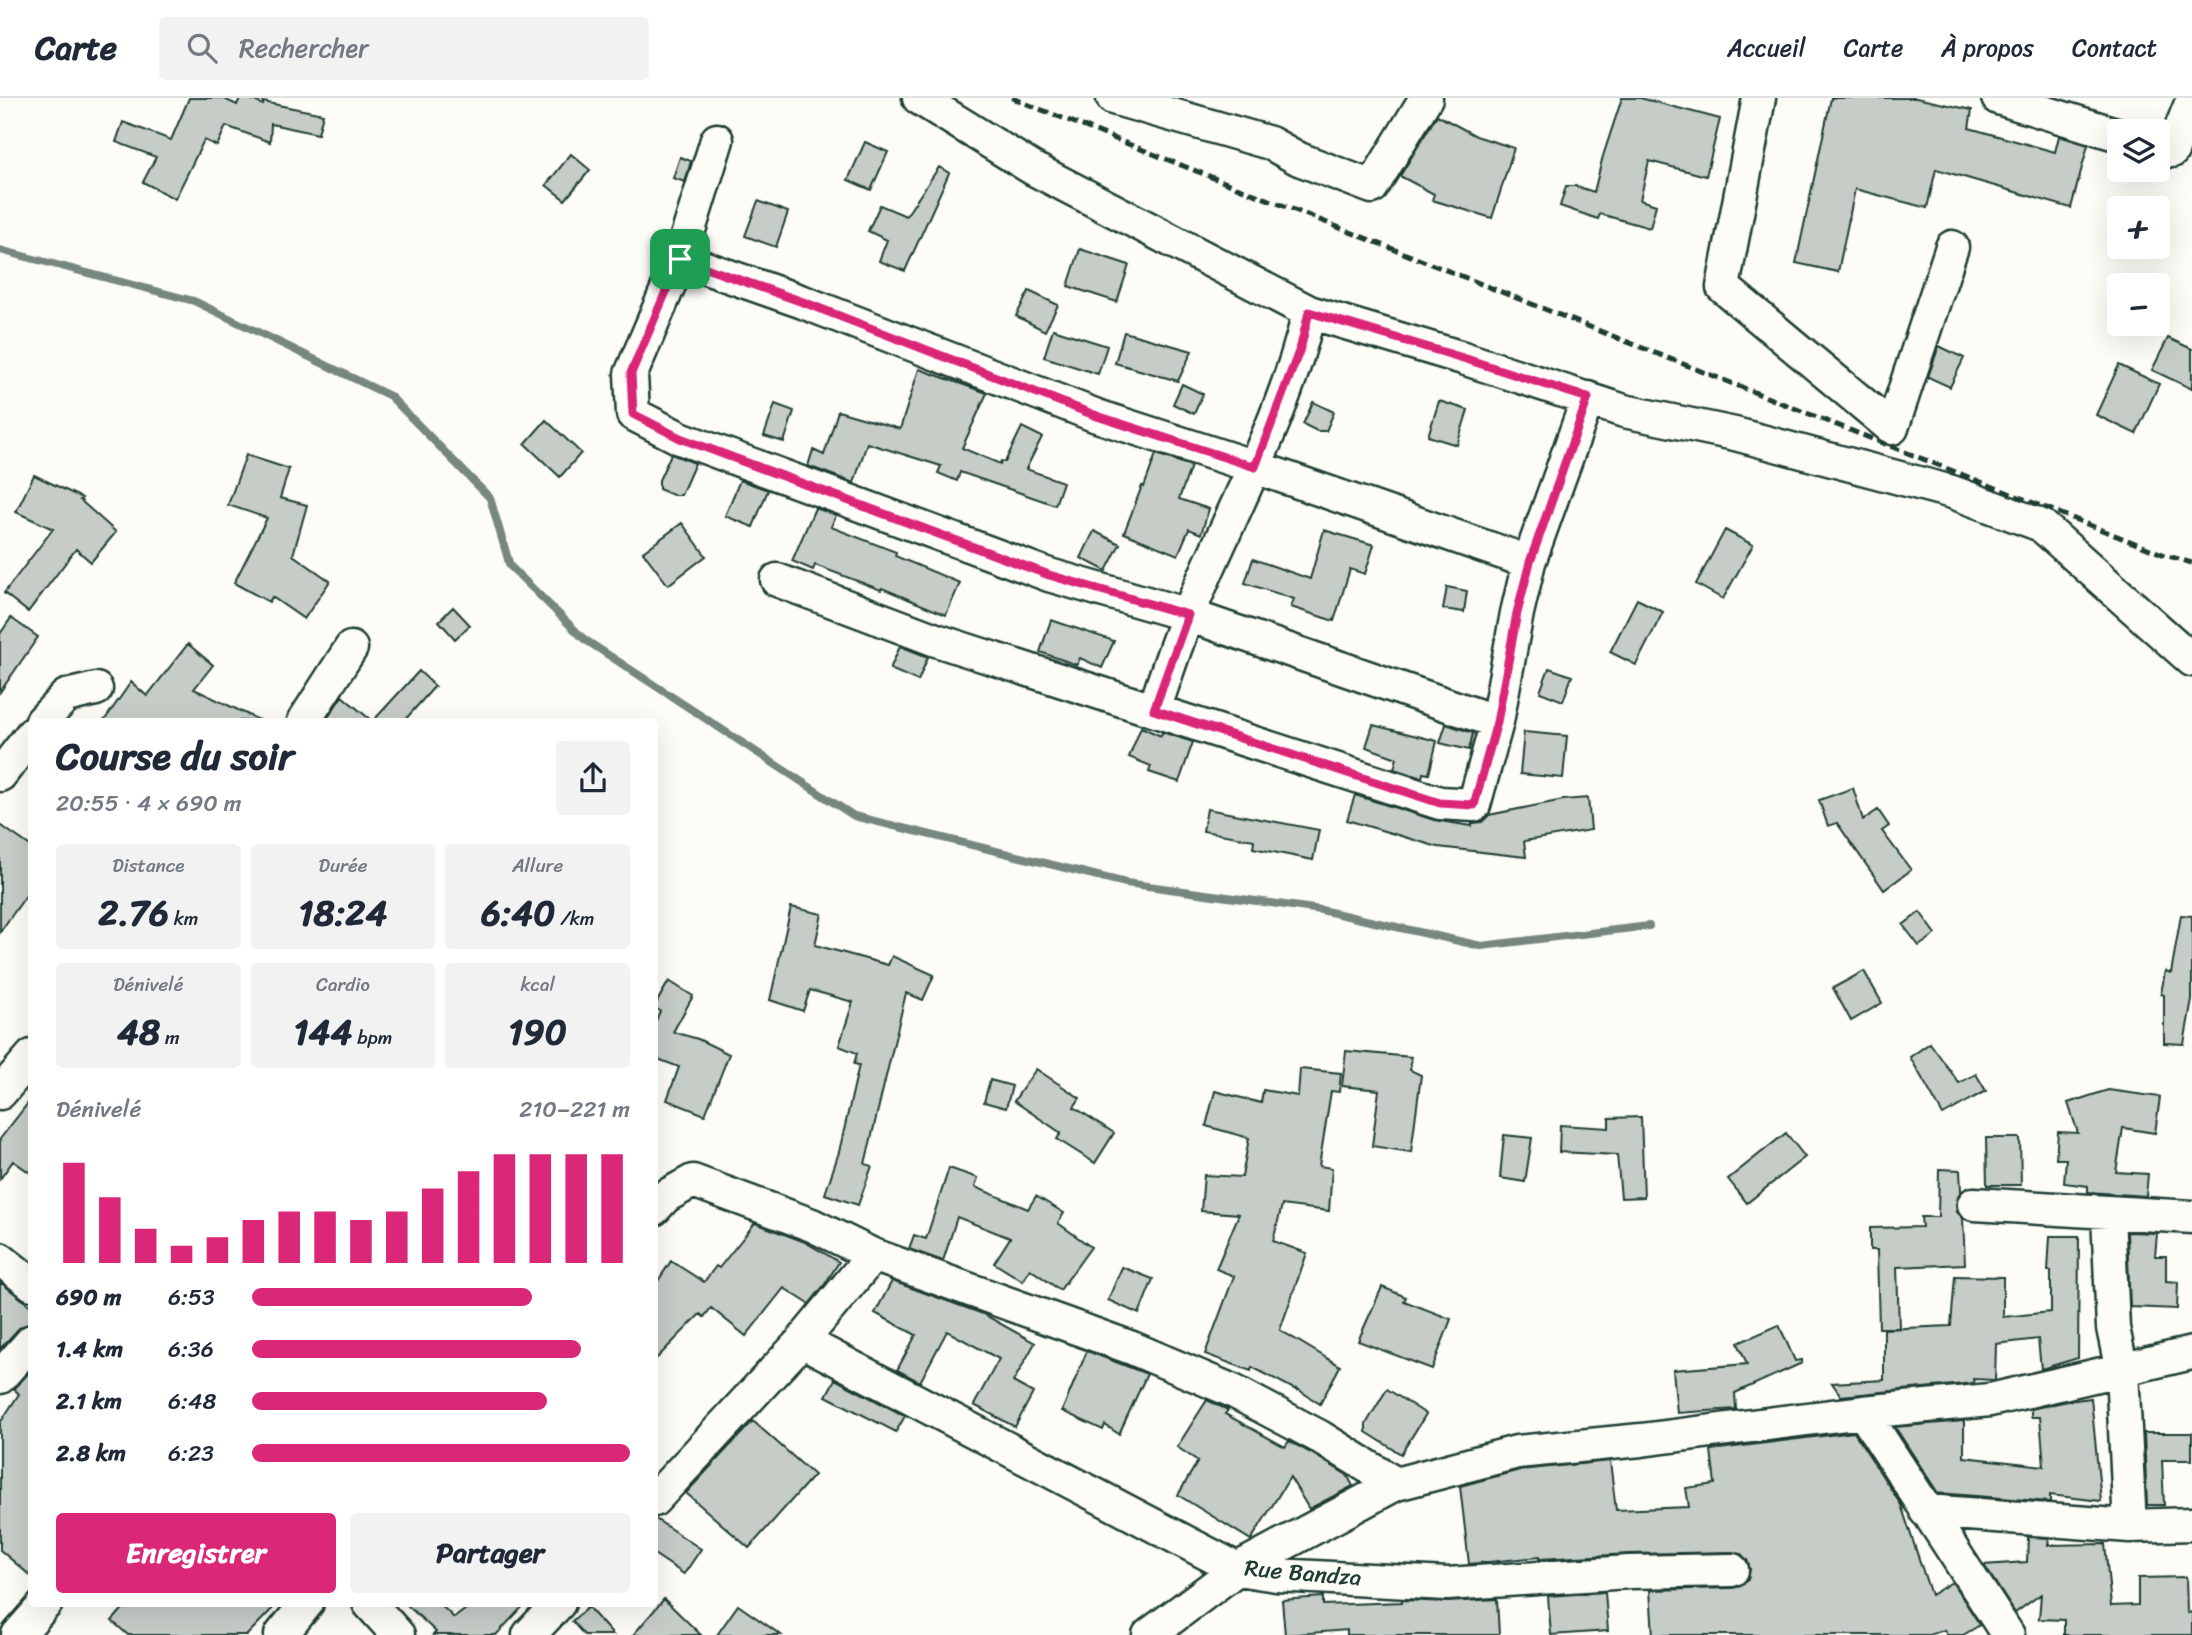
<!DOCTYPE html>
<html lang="fr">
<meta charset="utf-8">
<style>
:root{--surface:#fff;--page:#f2f2f3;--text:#1f2937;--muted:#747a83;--line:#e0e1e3;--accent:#db2777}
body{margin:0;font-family:Sriracha,sans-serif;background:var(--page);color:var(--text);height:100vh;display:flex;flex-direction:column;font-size:26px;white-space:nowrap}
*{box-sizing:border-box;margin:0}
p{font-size:23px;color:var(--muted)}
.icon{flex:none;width:38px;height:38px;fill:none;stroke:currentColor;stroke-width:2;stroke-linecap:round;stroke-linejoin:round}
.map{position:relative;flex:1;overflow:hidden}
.details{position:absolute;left:28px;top:620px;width:630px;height:889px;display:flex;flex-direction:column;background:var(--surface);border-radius:7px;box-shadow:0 7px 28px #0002}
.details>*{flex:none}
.controls{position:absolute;left:2107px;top:21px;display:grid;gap:14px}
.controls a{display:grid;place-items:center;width:63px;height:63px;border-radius:7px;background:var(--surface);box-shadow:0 7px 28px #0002;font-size:35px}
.pin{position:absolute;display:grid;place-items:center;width:60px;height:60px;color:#fff;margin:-30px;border-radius:14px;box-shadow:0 4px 10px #0006}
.round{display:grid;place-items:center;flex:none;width:74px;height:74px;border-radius:7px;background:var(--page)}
.overview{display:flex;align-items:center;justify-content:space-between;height:119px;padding:0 28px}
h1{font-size:38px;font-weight:700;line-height:52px}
.figures{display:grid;grid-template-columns:repeat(3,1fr);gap:10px;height:119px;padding:7px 28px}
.figures div{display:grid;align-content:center;border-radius:7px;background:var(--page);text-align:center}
.figures b{font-size:35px;font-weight:700}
.figures small{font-size:19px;font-weight:400}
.figures p{font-size:19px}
.chart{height:196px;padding:14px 28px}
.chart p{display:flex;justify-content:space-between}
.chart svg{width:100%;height:126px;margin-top:7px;stroke:var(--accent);stroke-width:6}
.button{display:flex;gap:14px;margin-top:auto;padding:14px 28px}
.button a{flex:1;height:80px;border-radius:7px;background:var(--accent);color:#fff;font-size:28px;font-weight:700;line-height:80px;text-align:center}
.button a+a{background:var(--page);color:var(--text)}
ul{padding:0 28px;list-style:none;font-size:23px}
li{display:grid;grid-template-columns:112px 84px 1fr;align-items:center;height:52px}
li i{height:18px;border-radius:9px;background:var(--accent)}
header{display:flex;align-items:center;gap:42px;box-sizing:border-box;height:98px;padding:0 35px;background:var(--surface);border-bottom:2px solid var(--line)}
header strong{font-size:33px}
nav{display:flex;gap:38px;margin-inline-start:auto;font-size:24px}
.search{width:490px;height:63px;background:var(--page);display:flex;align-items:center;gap:18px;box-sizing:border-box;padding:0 24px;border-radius:7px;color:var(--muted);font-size:26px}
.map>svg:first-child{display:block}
</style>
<header>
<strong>Carte</strong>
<div class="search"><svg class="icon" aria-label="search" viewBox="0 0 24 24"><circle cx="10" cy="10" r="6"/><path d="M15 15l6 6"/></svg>Rechercher</div>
<nav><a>Accueil</a><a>Carte</a><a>À propos</a><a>Contact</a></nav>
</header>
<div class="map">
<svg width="2192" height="1537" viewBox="0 0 2192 1537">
<rect width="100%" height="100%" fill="#fdfcf7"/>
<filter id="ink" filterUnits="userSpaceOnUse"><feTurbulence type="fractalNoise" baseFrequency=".0143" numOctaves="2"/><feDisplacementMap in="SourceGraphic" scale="14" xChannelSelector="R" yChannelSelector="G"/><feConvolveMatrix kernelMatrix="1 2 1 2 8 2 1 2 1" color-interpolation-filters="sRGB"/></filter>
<g filter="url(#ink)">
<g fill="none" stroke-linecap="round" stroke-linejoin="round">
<path stroke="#75877f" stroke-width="8" d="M0,152L194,203L390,298L490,400L510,468L584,541L854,718L1126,785L1321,812L1481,848L1649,828"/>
</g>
<path fill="#c6cdc7" stroke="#1f3d34" stroke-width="2" d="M189,0H222L237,7L240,0H248L263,7V4L323,16L318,36L271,26L270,44L226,28L217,48L204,42L175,101L143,84L156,59L116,44L123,24L171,42Z
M1622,0H1640L1720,21L1706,78L1649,63L1640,102L1656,107L1650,130L1600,116L1598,121L1560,108L1566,88H1575L1594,94L1603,58Z
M1831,0H1916L1972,12L1969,30L2055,54L2059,38L2088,47L2071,110L1936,71L1927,110L1855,91L1838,174L1796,165Z
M1437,17L1476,38L1514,50L1492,120L1432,102L1434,96L1400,78Z
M865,44L888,54L871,92L848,82Z
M571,56L590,72L565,102L546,87Z
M680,59L691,63L685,84L673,80Z
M939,69L949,75L905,173L879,163L887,142L868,133L880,107L906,118Z
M758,103L788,114L776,149L745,138Z
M1080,151L1129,167L1117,204L1068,188Z
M1029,193L1058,207L1045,233L1016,218Z
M1053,231L1107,248L1098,276L1044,259Z
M1124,234L1192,253L1178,283L1115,265Z
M2168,240L2192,251V291L2152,272Z
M1939,248L1964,260L1950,289L1928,279Z
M2119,267L2159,286L2136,336L2096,317Z
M919,271L987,295L962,350L1000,366L1001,363L1005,364L1022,329L1042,339L1026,371L1063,384L1055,407L960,374L957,383L938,375L941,368L867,345L854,385L808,368L813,352L824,357L838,313L900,331Z
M1182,286L1203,296L1194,316L1173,306Z
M1439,303L1468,312L1457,347L1428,338Z
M1313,304L1334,314L1326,333H1317L1303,326Z
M775,306L794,313L784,344L764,338Z
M546,322L581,355L560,379L525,346Z
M671,356L695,365L681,397H673L659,391V382Z
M1156,356L1191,368L1179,401L1209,411L1201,436L1189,431L1178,457L1124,435L1142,388L1144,389Z
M246,357L289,371L280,400L307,407L293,457L330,483L304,521L272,499L269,504L234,485L267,420L228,407Z
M34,377L82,400L80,402L116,434L91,464L76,451L28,514L4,495L53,431L16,414Z
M740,382L768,392L753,429L725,418Z
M815,410L836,417L831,429L896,454L895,458L960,485L946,517L882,490L881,492L815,467L813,472L792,463Z
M682,425L706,458L668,487L643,454Z
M1324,432L1374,447L1365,476L1350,471L1334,523L1291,509L1294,501L1245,485L1253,461L1310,481Z
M1725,432L1753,447L1723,501L1696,486Z
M1094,433L1120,446L1106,473L1081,460Z
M1447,489L1467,493L1464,514L1443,511Z
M1637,501L1663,514L1636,567L1610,554Z
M453,509L470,527L455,541L439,523Z
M11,520L38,539L0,594V536Z
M1051,522L1114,543L1102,570L1080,560L1077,567L1040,554Z
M188,546L213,567L194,591L261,623H104L131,584L147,598Z
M900,548L928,559L918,583L890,571Z
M1549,570L1572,578L1563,603L1540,594Z
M419,573L435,588L404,623H373Z
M342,598L372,623H330L327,621Z
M1446,626L1473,635L1469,652L1440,645Z
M1373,627L1437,643L1429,676L1423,675L1422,680L1394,671L1397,660L1366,649Z
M1141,629L1161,638L1162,634L1193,644L1179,684L1149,674L1151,668L1129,659Z
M1524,634L1567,638L1563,680L1520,676Z
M1853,690L1863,722L1878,712L1889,728L1882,733L1911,772L1884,792L1837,725L1828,728L1819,702Z
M1355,697L1434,722L1472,728V725L1482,724L1489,717L1563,702L1588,700L1591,732L1524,743L1526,759L1438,749L1347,722Z
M1207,711L1319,732L1313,762L1253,750L1254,742L1203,733Z
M0,727L32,749V789L0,834Z
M791,809L822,816L815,847L888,867L892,858L934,877L923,902L906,895L865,1066L872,1068L858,1107L825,1096L839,1054L859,967L854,966L857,955L839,948L853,904L810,892L803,913L770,902Z
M1920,814L1936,836L1919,848L1903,827Z
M2181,817L2192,818V901L2184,946L2164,945V897L2161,896L2165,873L2171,875Z
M1864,873L1882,905L1851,923L1833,890Z
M669,883L693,898L673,934L698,941L729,956L705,1017L667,1002L679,969L658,961L654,967V927L660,913L654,909Z
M1930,945L1959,985L1976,976L1986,993L1943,1017L1910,959Z
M1346,953L1411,959L1410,972L1421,977L1411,1054L1372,1048L1379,992L1342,988Z
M1036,971L1080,1000L1074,1009L1114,1035L1095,1065L1057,1041L1061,1035L1014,1003Z
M1300,971L1341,975L1339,994L1331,993L1319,1068L1332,1070L1329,1113L1282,1107L1273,1143L1307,1155L1280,1232L1340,1268L1320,1306L1296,1290L1298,1293L1252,1269L1251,1273L1205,1256L1234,1178L1216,1171L1239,1116L1201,1113L1204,1077L1242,1079L1249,1040L1206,1028L1215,993L1261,1005L1263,992L1298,998Z
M990,982L1012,988L1006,1010L984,1004Z
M2108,992L2160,999L2155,1035L2123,1030L2116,1074L2148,1076L2146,1098L2088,1094V1088L2064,1085L2066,1061H2056L2058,1034L2078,1035L2068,1005Z
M32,1000V1076L13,1063L0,1081V1041Z
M1641,1019L1644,1099L1621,1100L1617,1057L1559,1054L1560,1027L1609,1030V1020Z
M1786,1035L1805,1059L1747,1105L1728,1081Z
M1504,1037L1532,1040L1525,1084L1500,1080Z
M1986,1040H2020L2021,1087H1987Z
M949,1070L978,1080L975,1089L1028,1111L1036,1098L1064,1115L1058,1125L1091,1149L1060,1192L1030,1171L1023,1183L994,1165L1010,1140L957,1119L943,1163L909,1151L914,1137L926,1141Z
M1939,1071L1960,1072L1961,1093L1956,1106L1957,1114L1963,1120L1965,1166L1897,1169L1899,1230H1879L1877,1152H1870V1130L1922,1129L1921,1119H1938Z
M755,1125L805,1144L839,1164L825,1186L809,1206L784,1190L746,1238L711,1210L704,1219L700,1216L654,1263V1189L671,1163L704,1184L716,1168L719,1170Z
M2127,1134L2157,1135L2155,1158H2166V1183L2178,1184L2177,1211L2130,1209Z
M2050,1138H2079L2078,1260L2041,1271L2038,1241L1996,1246L1995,1282L1973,1281L1974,1285L1841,1298L1832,1285L1884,1282V1231L1951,1228L1955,1178L2003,1179V1219L2051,1214V1173H2048Z
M1122,1169L1153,1181L1139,1216L1108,1202Z
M892,1183L983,1216L1035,1245L1013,1284L1033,1295L1015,1329L974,1307L999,1261L947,1233L920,1284L897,1272L916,1237L875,1215Z
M0,1184L32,1209V1225L19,1230L0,1251Z
M1382,1189L1406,1199L1404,1203L1451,1221L1432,1271L1358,1243Z
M1779,1227L1795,1263L1802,1262V1265L1735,1295L1736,1311L1677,1315L1673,1272L1747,1266L1738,1245Z
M1087,1253L1147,1276L1119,1336L1105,1327L1103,1332L1062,1313Z
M32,1271V1479L0,1452V1325L19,1296L14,1291Z
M835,1281L905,1318L896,1334L826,1298Z
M1387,1291L1426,1316L1401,1356L1366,1334V1326Z
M2091,1300L2101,1403L2050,1397V1404L1938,1395L1895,1329L1964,1323V1359L2044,1368L2040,1319H2031V1311L2068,1303Z
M1207,1302L1228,1312L1225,1316L1285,1349L1289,1343L1311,1355L1347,1377L1353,1388L1309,1411L1290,1379L1251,1442L1178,1397L1198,1363L1177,1349Z
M753,1323L814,1377L749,1450L686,1395Z
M1854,1334L1901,1407L1931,1497L1952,1484L1980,1527L1963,1537H1947L1944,1532L1929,1537H1653L1650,1492L1732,1490L1741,1488L1748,1481L1750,1471L1747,1462L1741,1456L1732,1454L1629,1456L1539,1461V1459L1469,1466L1460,1388L1520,1372L1610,1363L1616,1412L1689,1409L1686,1390L1715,1386L1711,1352Z
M2144,1335H2192V1362H2162L2164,1407H2147Z
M654,1420L701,1451L684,1476L654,1456Z
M2028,1439L2049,1440L2048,1447L2105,1446L2111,1508L2138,1507V1480L2186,1479L2187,1515L2192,1514V1537H2064V1522L2039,1521L2041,1496L2015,1515L1984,1467L2027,1464Z
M1605,1494L1608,1533L1551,1537L1548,1498Z
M1323,1499V1507L1402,1504V1502L1448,1504L1497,1501L1499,1537H1347V1532L1285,1537L1282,1502Z
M664,1501L701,1537H633Z
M128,1505H278L247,1537H128L112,1523Z
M405,1505H439L454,1520L474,1505H526L496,1537H433L436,1534Z
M738,1507L781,1537H717Z
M588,1509L613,1537H584L572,1523Z"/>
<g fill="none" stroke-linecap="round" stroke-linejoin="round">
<g stroke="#1f3d34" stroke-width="37">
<path id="street" d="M919,0L1032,70L1309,214L1463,260L1624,313L1735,336L1952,394L2041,427L2192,562
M1113,0L1270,45L1299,61L1372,89L1426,0
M1759,0L1723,189L1892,330L1952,149
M1998,0L2119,37
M717,42L680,161L631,276L633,316L680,340L1049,477L1188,517L1497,624
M2172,53L2192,3
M680,161L803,204L1097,318L1255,369L1529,464
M777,482L936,542L1440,705L1474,707L1497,624L1517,515L1529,464L1588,300
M1154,612C1165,580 1175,548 1188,517C1229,417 1285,320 1309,214
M42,623L66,598L96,591
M304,623L351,550
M0,677L32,636
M0,995L32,958
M1974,1106L2192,1119
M654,1111L666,1098L693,1083L812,1127L873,1157L1132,1250L1233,1293L1320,1339L1396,1386
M2108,1116L2113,1230L2122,1273L2130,1428
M0,1161L32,1186
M802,1243L1237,1471L1276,1477L1447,1486L1629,1474L1732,1472
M0,1279L32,1243
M1863,1314L2008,1537
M654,1402L802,1243L873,1157
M1926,1413L2130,1428L2192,1426
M369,1505L398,1537
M18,1537L46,1505
M281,1537L307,1505
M529,1537L559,1505
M1149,1537L1237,1471L1396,1386L1517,1354L1641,1342L1863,1314L1990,1302L2192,1255"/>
</g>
<use href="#street" stroke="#fdfcf7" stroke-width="32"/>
<path stroke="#1f3d34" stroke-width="5" stroke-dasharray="10 5" stroke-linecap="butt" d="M1012,0L2165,457L2192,465"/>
</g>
</g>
<g fill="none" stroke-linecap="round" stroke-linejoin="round" filter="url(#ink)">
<g stroke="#fff" stroke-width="14">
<path id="route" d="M680,161L803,204L1097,318L1255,369L1301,248L1309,214L1463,260L1588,300L1530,464L1517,515L1497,624L1474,707L1440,705L1154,612L1188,517L1049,477L680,340L633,316L631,275Z"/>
</g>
<use href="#route" stroke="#db2777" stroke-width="9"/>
</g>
<g text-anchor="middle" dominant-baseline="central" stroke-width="6" stroke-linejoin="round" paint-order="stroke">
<g font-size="23" fill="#1f3d34" stroke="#fdfcf7">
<text transform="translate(1303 1475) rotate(5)">Rue Bandza</text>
</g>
</g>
</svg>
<div class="controls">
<a><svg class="icon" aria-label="layers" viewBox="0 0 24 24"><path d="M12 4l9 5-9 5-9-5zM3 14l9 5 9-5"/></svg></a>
<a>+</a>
<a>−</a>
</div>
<div class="pin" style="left:680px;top:161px;background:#1e9e55"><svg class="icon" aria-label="arrive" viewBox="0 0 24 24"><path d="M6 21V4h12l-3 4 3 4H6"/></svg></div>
<section class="details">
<div class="overview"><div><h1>Course du soir</h1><p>20:55 · 4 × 690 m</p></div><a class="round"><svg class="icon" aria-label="share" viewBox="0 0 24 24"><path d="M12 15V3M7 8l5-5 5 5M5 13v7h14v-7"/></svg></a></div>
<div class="figures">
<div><p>Distance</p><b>2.76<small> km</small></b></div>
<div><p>Durée</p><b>18:24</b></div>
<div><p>Allure</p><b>6:40<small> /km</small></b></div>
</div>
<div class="figures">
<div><p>Dénivelé</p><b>48<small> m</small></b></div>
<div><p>Cardio</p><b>144<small> bpm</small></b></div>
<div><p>kcal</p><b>190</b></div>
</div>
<div class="chart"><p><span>Dénivelé</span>210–221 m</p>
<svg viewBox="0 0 160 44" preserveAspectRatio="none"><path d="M5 44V9M15 44V21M25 44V32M35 44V38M45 44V35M55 44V29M65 44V26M75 44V26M85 44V29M95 44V26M105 44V18M115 44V12M125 44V6M135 44V6M145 44V6M155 44V6"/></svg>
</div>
<ul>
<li><b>690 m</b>6:53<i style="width:74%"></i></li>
<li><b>1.4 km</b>6:36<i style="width:87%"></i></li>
<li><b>2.1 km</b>6:48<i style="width:78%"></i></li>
<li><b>2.8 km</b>6:23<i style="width:100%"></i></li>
</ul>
<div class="button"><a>Enregistrer</a><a>Partager</a></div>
</section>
</div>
